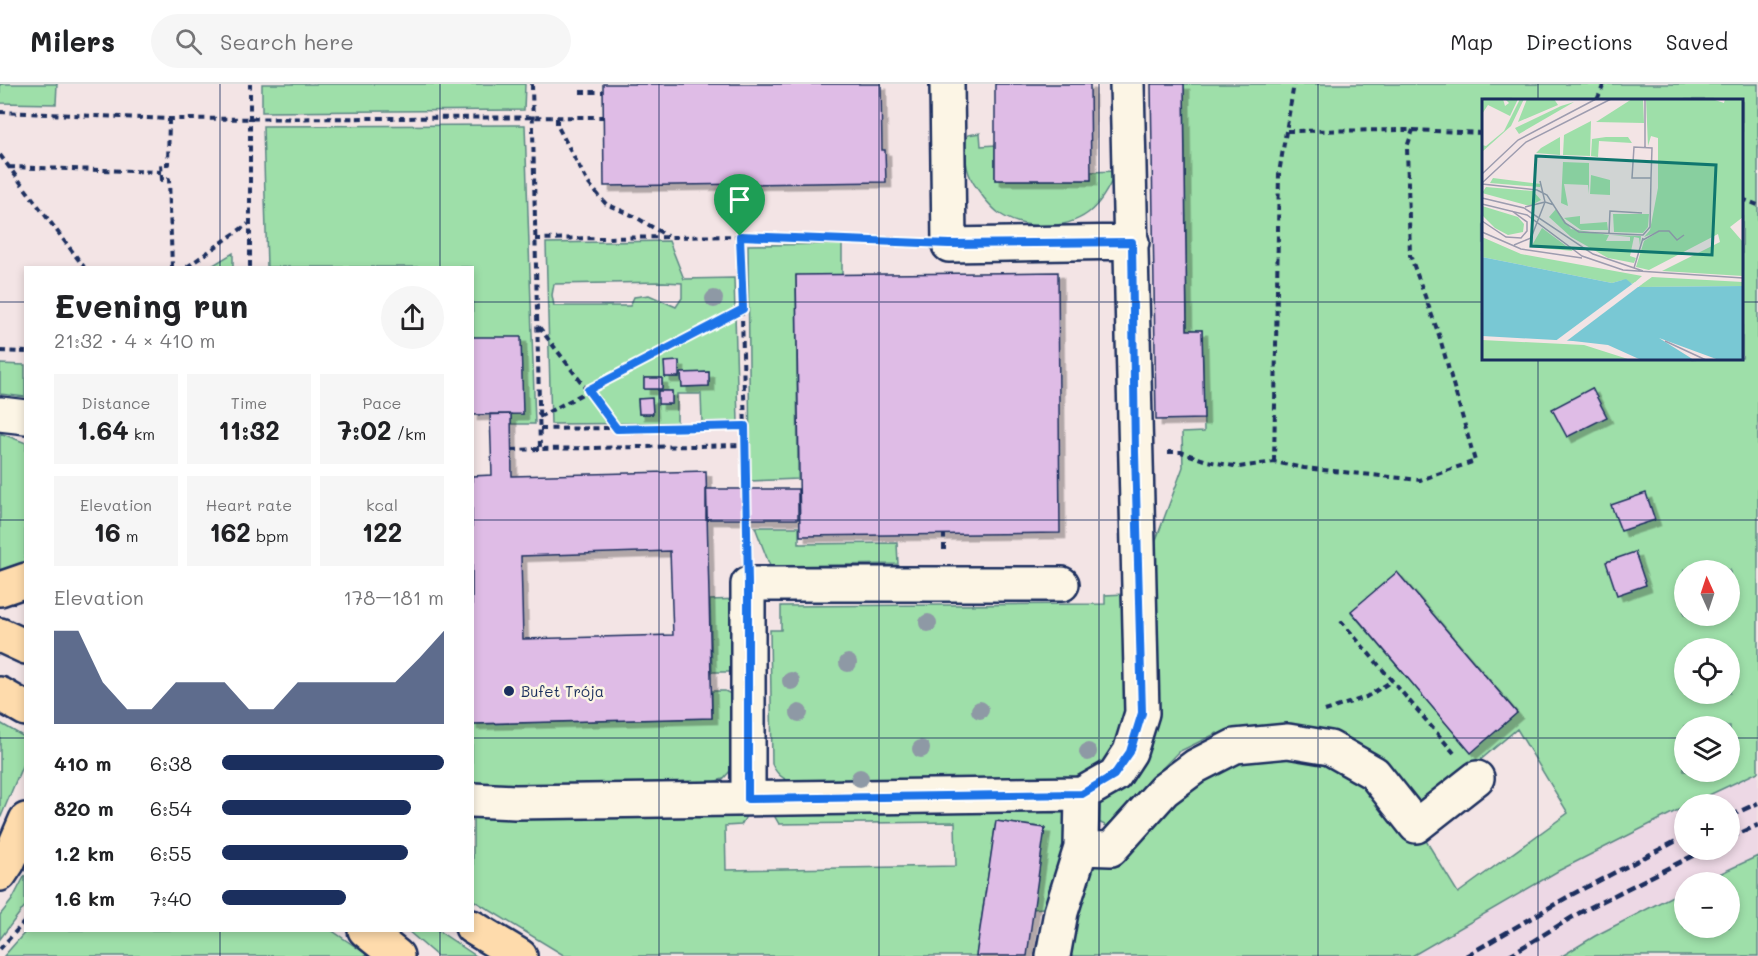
<!DOCTYPE html>
<meta charset="utf-8">
<style>
:root{--surface:#fff;--page:#f6f6f6;--text:#202124;--muted:#757577;--line:#e0e0e0;--accent:#1b2f5e}
body{margin:0;font-family:Mali,sans-serif;background:var(--page);color:var(--text);height:100vh;display:flex;flex-direction:column;font-size:22px;white-space:nowrap}
*{box-sizing:border-box;margin:0}
p{font-size:20px;color:var(--muted)}
.icon{flex:none;width:33px;height:33px;fill:none;stroke:currentColor;stroke-width:2;stroke-linecap:round;stroke-linejoin:round}
.map{position:relative;flex:1;overflow:hidden}
.details{position:absolute;left:24px;top:182px;width:450px;height:666px;display:flex;flex-direction:column;background:var(--surface);border-radius:0px;box-shadow:0 3px 9px #0003}
.details>*{flex:none}
.needle{width:39px;rotate:357deg}
.buttons{position:absolute;left:1674px;top:476px;display:grid;gap:12px}
.buttons a{display:grid;place-items:center;width:66px;height:66px;border-radius:50%;background:var(--surface);box-shadow:0 3px 9px #0003;font-size:30px}
.pin{position:absolute;display:grid;place-items:center;width:51px;height:51px;color:#fff;margin:-62px -26px;border-radius:50% 50% 50% 0;rotate:-45deg;box-shadow:0 0 6px #0007}
.pin .icon{rotate:45deg}
.round{display:grid;place-items:center;flex:none;width:63px;height:63px;border-radius:32px;background:var(--page)}
.head{display:flex;align-items:center;justify-content:space-between;height:102px;padding:0 30px}
h1{font-size:33px;font-weight:800;line-height:45px}
.stats{display:grid;grid-template-columns:repeat(3,1fr);gap:9px;height:102px;padding:6px 30px}
.stats div{display:grid;align-content:center;border-radius:0px;background:var(--page);text-align:center}
.stats b{font-size:26px;font-weight:800}
.stats small{font-size:16px;font-weight:400}
.stats p{font-size:16px}
.chart{height:168px;padding:12px 30px}
.chart p{display:flex;justify-content:space-between}
.chart svg{width:100%;height:108px;margin-top:6px;fill:var(--accent);opacity:.7}
ul{padding:0 30px;list-style:none;font-size:20px}
li{display:grid;grid-template-columns:96px 72px 1fr;align-items:center;height:45px}
li i{height:15px;border-radius:8px;background:var(--accent)}
header{display:flex;align-items:center;gap:36px;box-sizing:border-box;height:84px;padding:0 30px;background:var(--surface);border-bottom:2px solid var(--line)}
header strong{font-size:28px}
nav{display:flex;gap:33px;margin-inline-start:auto;font-size:21px}
.search{width:420px;height:54px;background:var(--page);display:flex;align-items:center;gap:15px;box-sizing:border-box;padding:0 21px;border-radius:33px;color:var(--muted);font-size:22px}
.map>svg:first-child{display:block}
</style>
<header>
<strong>Milers</strong>
<div class="search"><svg class="icon" aria-label="search" viewBox="0 0 24 24"><circle cx="10" cy="10" r="6"/><path d="M15 15l6 6"/></svg>Search here</div>
<nav><a>Map</a><a>Directions</a><a>Saved</a></nav>
</header>
<div class="map">
<svg width="1758" height="872" viewBox="0 0 1758 872">
<defs>
<filter id="shadow"><feDropShadow dx="5.5" dy="5.5" stdDeviation="0" flood-color="#0004"/></filter>
</defs>
<rect width="100%" height="100%" fill="#f3e4e5"/>
<filter id="ink" filterUnits="userSpaceOnUse"><feTurbulence type="fractalNoise" baseFrequency=".0167" numOctaves="2"/><feDisplacementMap in="SourceGraphic" scale="12" xChannelSelector="R" yChannelSelector="G"/><feConvolveMatrix kernelMatrix="1 2 1 2 8 2 1 2 1" color-interpolation-filters="sRGB"/></filter>
<g filter="url(#ink)">
<path fill="#edd8e5" d="M1758,688V772L1702,798H1684V806L1595,852L1562,872H1412L1558,787L1684,723V765H1730V720H1690Z"/>
<path fill="#9edfa9" stroke="#5c8784" stroke-width="1.5" fill-rule="evenodd" d="M0,0H57L56,20L0,19Z
M262,0H525L524,26L262,28Z
M1184,0H1758V688L1690,720H1684V723L1558,787L1412,872H1062L1092,767L1155,733L1225,678L1217,649L1178,668L1107,742L1092,735V719L1141,681L1151,663L1155,629L1153,464L1183,383L1182,349L1204,348L1202,246H1187ZM1484,16H1742V274H1484ZM1684,486H1730V531H1684ZM1397,489L1517,629L1471,668L1351,528ZM1684,564H1730V609H1684ZM1684,642H1730V687H1684ZM1517,645L1568,729L1458,809L1417,742L1419,728Z
M525,41L535,340H511V330H523L473,254L472,183H267L263,42Z
M980,49L981,62L995,61V96H1091V88L1116,87C1110,102 1101,119 1088,129C1065,146 1024,146 1000,130C994,126 989,120 984,114C974,101 966,90 966,73C965,65 964,58 968,51Z
M669,157L684,195L734,194L738,338H702L701,310H677V339L551,340L546,159ZM663,198L682,199V214L676,223L649,211L634,213L630,222H554L552,211L554,200ZM665,278H679V293H665ZM709,288V302L682,303L681,290ZM644,294H662V305H644ZM658,307H672V320H658ZM638,315H652V330H639Z
M842,160V192H796L798,395L750,397L748,161Z
M233,169V183H210Z
M0,280L25,281V313L0,310Z
M0,349L26,359L25,480L0,488Z
M755,443H799V460L897,459L898,480L770,482Z
M1125,510V632L1121,656L1103,679L1076,693L794,699C783,695 777,691 772,680L770,546H781V522L1105,520V511Z
M741,515V584L729,588H712L710,516Z
M712,607H725L741,615L738,678L723,695L709,699L523,702L472,698V640L712,634Z
M0,639L26,654L25,675L0,735Z
M473,725L749,727L741,741L725,742L726,786L956,782L955,738L779,740L771,726L1063,725L1074,759L1054,823L1033,825L1045,744L996,737L976,872H565L473,816Z
M1758,772V872H1562L1595,852L1684,806V843H1730V798H1702Z
M25,791V822L0,855V831L12,816Z
M27,846H331L369,872H4Z
M407,846H437L476,872H437Z"/>
<path fill="#dfbce6" stroke="#1b2f5e" stroke-width="1.5" fill-rule="evenodd" filter="url(#shadow)" d="M603,0H881L882,66H885L886,98L604,102Z
M995,0H1090L1091,96H995Z
M1151,0H1184L1187,246H1202L1204,335L1156,336Z
M1058,188L1060,449L800,452L796,191Z
M472,253H521L523,330L472,331Z
M679,277V293H665L664,278Z
M709,288V302L682,303L681,289Z
M644,294H662V305H644Z
M1592,304L1607,333L1567,353L1552,325Z
M658,307H672V320H658Z
M652,314L653,330H639L638,315Z
M490,330H511L512,392L706,387L712,634L472,640V392L492,391ZM670,467L673,551L523,555L521,472Z
M706,405H798V435H706Z
M1646,409L1655,436L1621,447L1611,421Z
M1635,468L1646,501L1617,511L1606,478Z
M1397,488L1517,629L1471,669L1351,527Z
M996,737L1045,744L1027,872H976Z"/>
<g fill="none" stroke-linecap="round" stroke-linejoin="round">
<g stroke="#1b2f5e" stroke-width="38">
<path id="minor" d="M947,0L949,161L1132,158
M0,330L26,333
M748,715V500H1062
M472,716L515,718L1082,710L1115,691L1130,668L1142,629L1127,0
M1081,764L1111,765L1164,706L1196,682L1235,662L1288,657L1330,664L1374,689L1416,742L1477,694
M1053,872L1061,828L1081,764L1082,710"/>
</g>
<g stroke="#1b2f5e" stroke-width="38">
<path id="major" d="M0,505L26,496
M0,551L26,563
M0,610L26,625
M0,790L8,778L26,736
M472,843L520,872
M365,846L397,872"/>
</g>
<path stroke="#1b2f5e" stroke-width="4" stroke-dasharray="6 4.5" stroke-linecap="butt" d="M532,0L540,365L745,361
M580,8H603
M1597,16L1604,0
M0,28L169,35L604,33
M557,34V41L588,99L606,120L634,132L667,152
M169,35L168,80H161L162,96L169,95L172,183
M1287,47L1413,46L1484,49
M0,71L84,183
M9,83L161,88
M1742,115L1758,121
M740,152L748,466
M535,155L740,152L915,159
M187,183L248,140
M250,183V0
M539,243L617,345
M0,267L26,268
M539,333L743,225
M540,345L745,342
M512,366L540,365
M1168,368H1181L1207,377L1239,383L1274,378L1304,384L1420,396L1475,377L1439,251L1410,171L1407,63L1413,46
M1274,378L1279,89L1294,0
M944,466V451
M1341,537L1454,669
M1325,627L1366,613L1392,597
M0,865L26,836"/>
<use href="#minor" stroke="#fcf5e5" stroke-width="33"/>
<use href="#major" stroke="#fedbac" stroke-width="33"/>
<path stroke="#1b2f5e" stroke-width="4.5" stroke-dasharray="9 4.5" stroke-linecap="butt" d="M1730,732L1758,719
M1730,754L1758,741
M1466,872L1571,811L1684,753
M1508,872L1581,828L1706,765"/>
</g>
<g fill="#8e99a5">
<circle cx="714" cy="215" r="9"/>
<circle cx="928" cy="539" r="9"/>
<circle cx="848" cy="579" r="9"/>
<circle cx="791" cy="597" r="9"/>
<circle cx="980" cy="626" r="9"/>
<circle cx="799" cy="629" r="9"/>
<circle cx="921" cy="665" r="9"/>
<circle cx="1088" cy="668" r="9"/>
<circle cx="860" cy="694" r="9"/>
</g>
</g>
<g fill="none" stroke-linecap="round" stroke-linejoin="round" filter="url(#ink)">
<g stroke="#fff" stroke-width="12">
<path id="route" d="M740,152L949,160L1132,158L1135,368L1142,629L1130,668L1114,691L1082,710L748,715V500L745,342L617,345L588,306L743,225Z"/>
</g>
<use href="#route" stroke="#1a73e8" stroke-width="8"/>
</g>
<path fill="none" stroke="#1b2f5e" stroke-width="1.5" stroke-opacity="0.55" d="M220,0V183M440,0V183M659,0V872M879,0V872M1099,0V872M1318,0V872M1538,0V16M0,218H26M472,218H1484M1742,218H1758M1538,274V872M0,436H26M472,436H1758M0,654H26M472,654H1684M1730,654H1758M220,846V872M440,846V872"/>
<circle fill="#1b2f5e" stroke="#fcf5e5" stroke-width="2" cx="509" cy="607" r="6"/>
<g text-anchor="middle" dominant-baseline="central" stroke-width="5" stroke-linejoin="round" paint-order="stroke">
<g font-size="15" fill="#1b2f5e" stroke="#fcf5e5" text-anchor="start">
<text x="521" y="607">Bufet Trója</text>
</g>
</g>
<g transform="translate(1482 15)">
<rect width="261" height="261" fill="#f3e4e5"/>
<path d="M0,0H21L23,7L27,4L23,0H36L28,17L6,6L0,15ZM38,0H42L29,27L0,53V46L4,47L22,32ZM45,0H72L76,6L36,23ZM150,0H161L162,24L114,23ZM164,0H230L242,4L243,0H261V118L248,128L261,143V177L180,172L238,143L236,135L167,171L154,168L162,142L176,133L162,138L168,131L176,89V39L169,37L166,47ZM92,3L37,35L33,29L79,7ZM109,22L108,57L81,56L82,36ZM78,38V56L54,54L59,49ZM124,38H146L150,44L117,42L116,58L109,57L110,40ZM81,63L107,64V95L106,86L82,85L86,107L79,104ZM109,76L128,81V96L108,95ZM11,79L59,85L58,88L8,84ZM4,88L51,92L59,101L48,107L0,94ZM0,107L36,118L42,125L41,133L26,136L13,129L1,117ZM74,110L89,130L127,136L124,142H148V138L129,136L159,137L158,147L157,139L152,138L148,157L154,159L152,164L126,159L89,138L67,118ZM131,115H167L166,128L161,134L132,133ZM98,117V125L125,123L126,131H99L82,119ZM60,129L91,152L49,148ZM0,138L39,155L160,177L151,185L141,181L130,184L0,158ZM170,178L261,183V187L156,188ZM0,241L102,246L149,261H0Z" fill="#9edfa9"/>
<path d="M0,158L130,184L144,180L154,188L261,187V261H237L177,239L212,261L157,260L126,246L91,242L0,237Z" fill="#79c8d4"/>
<path d="M153,183L160,185L82,244L72,243Z" fill="#f3e4e5"/>
<path fill="none" stroke="#9d9caf" stroke-width="1.5" d="M163,0V49M0,75L36,41L114,0M58,82L63,103L72,106M0,84L44,43L129,0M0,85L55,91L65,96L83,124L97,133L161,136L168,128L169,79L170,49L152,48L150,79H169M0,99L42,109L111,155L161,172M0,105L45,116L100,157L141,171L261,179M43,108L63,103M0,122L24,138L39,139L45,132V123L30,112M0,133L39,150L100,159M127,134L128,112L160,114M161,141L177,132H187L195,141L202,136M32,146L49,139L63,103M152,169L161,139M183,242L224,261"/>
<path fill="#0f766e" fill-opacity="0.15" stroke="#0f766e" stroke-width="3" d="M54,57L234,66L230,156L49,147Z"/>
<rect width="261" height="261" fill="none" stroke="#1b2f5e" stroke-width="3"/>
</g>
</svg>
<div class="buttons">
<a><svg class="needle" viewBox="-14 -14 28 28"><path d="M0-13l5 13h-10z" fill="#e53935"/><path d="M0 13l5-13h-10z" fill="#757577"/></svg></a>
<a><svg class="icon" aria-label="locate" viewBox="0 0 24 24"><circle cx="12" cy="12" r="6"/><path d="M12 2v4M12 18v4M2 12h4M18 12h4"/></svg></a>
<a><svg class="icon" aria-label="layers" viewBox="0 0 24 24"><path d="M12 4l9 5-9 5-9-5zM3 14l9 5 9-5"/></svg></a>
<a>+</a>
<a>−</a>
</div>
<div class="pin" style="left:740px;top:152px;background:#1e9e55"><svg class="icon" aria-label="arrive" viewBox="0 0 24 24"><path d="M6 21V4h12l-3 4 3 4H6"/></svg></div>
<section class="details">
<div class="head"><div><h1>Evening run</h1><p>21:32 · 4 × 410 m</p></div><a class="round"><svg class="icon" aria-label="share" viewBox="0 0 24 24"><path d="M12 15V3M7 8l5-5 5 5M5 13v7h14v-7"/></svg></a></div>
<div class="stats">
<div><p>Distance</p><b>1.64<small> km</small></b></div>
<div><p>Time</p><b>11:32</b></div>
<div><p>Pace</p><b>7:02<small> /km</small></b></div>
</div>
<div class="stats">
<div><p>Elevation</p><b>16<small> m</small></b></div>
<div><p>Heart rate</p><b>162<small> bpm</small></b></div>
<div><p>kcal</p><b>122</b></div>
</div>
<div class="chart"><p><span>Elevation</span>178–181 m</p>
<svg viewBox="0 0 160 44" preserveAspectRatio="none"><path d="M0 44V6L10 6L20 27L30 38L40 38L50 27L60 27L70 27L80 38L90 38L100 27L110 27L120 27L130 27L140 27L150 17L160 6V44z"/></svg>
</div>
<ul>
<li><b>410 m</b>6:38<i style="width:100%"></i></li>
<li><b>820 m</b>6:54<i style="width:85%"></i></li>
<li><b>1.2 km</b>6:55<i style="width:84%"></i></li>
<li><b>1.6 km</b>7:40<i style="width:56%"></i></li>
</ul>
</section>
</div>
